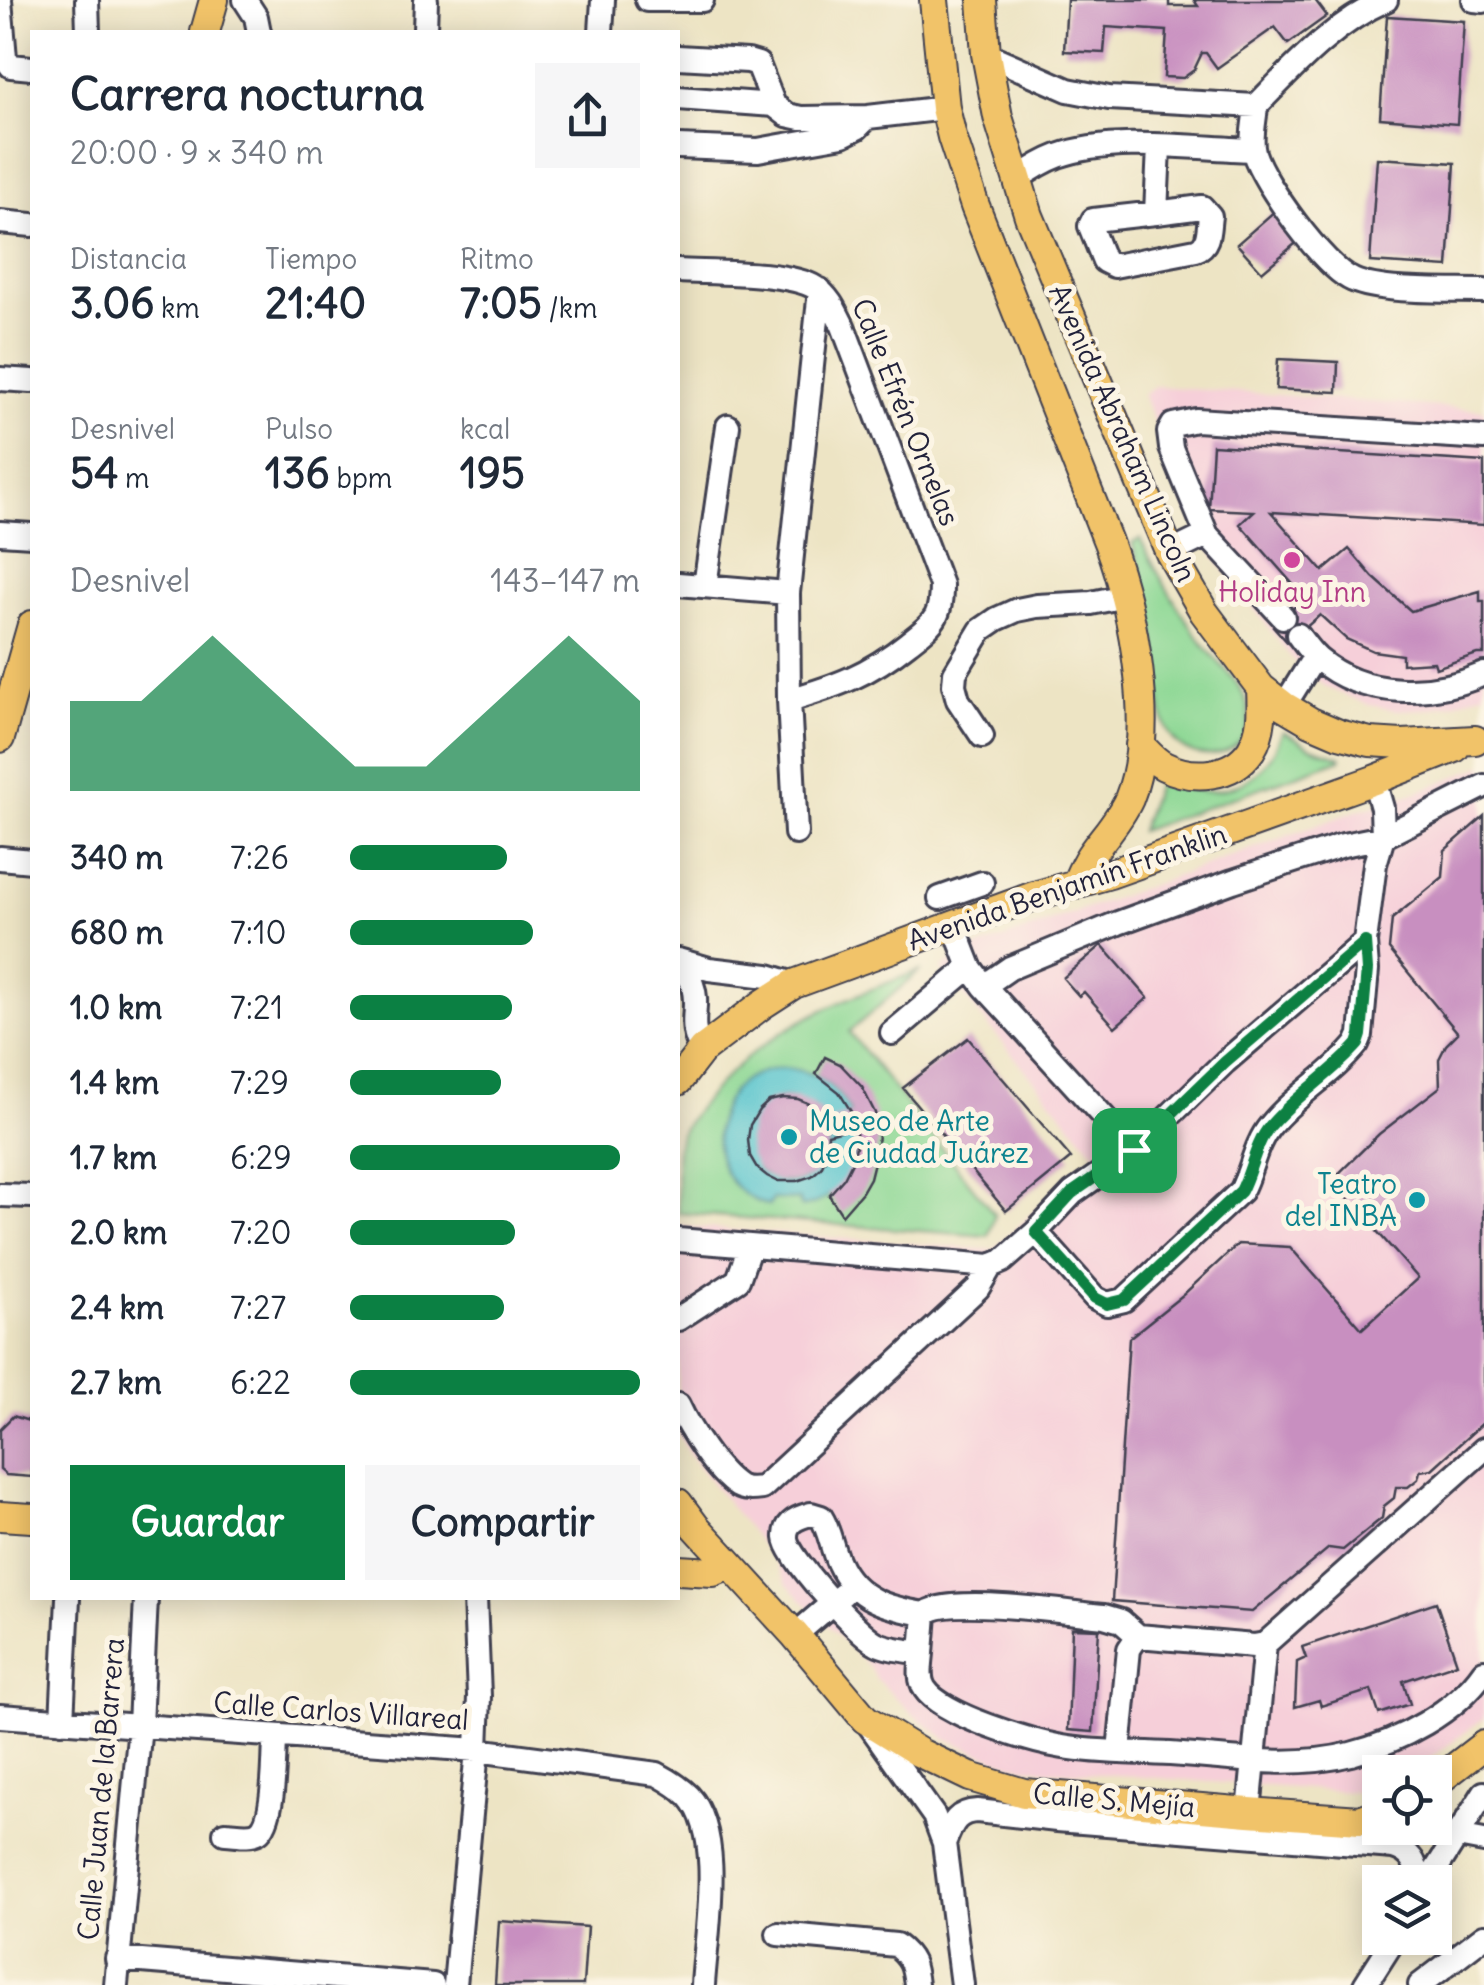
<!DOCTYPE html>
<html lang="es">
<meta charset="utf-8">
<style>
:root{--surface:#fff;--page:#f6f6f7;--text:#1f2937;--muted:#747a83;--accent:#0b8043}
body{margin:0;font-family:Delius,sans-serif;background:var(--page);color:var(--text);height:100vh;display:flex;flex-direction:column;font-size:38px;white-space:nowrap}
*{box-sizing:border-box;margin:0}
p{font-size:32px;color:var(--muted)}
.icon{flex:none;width:55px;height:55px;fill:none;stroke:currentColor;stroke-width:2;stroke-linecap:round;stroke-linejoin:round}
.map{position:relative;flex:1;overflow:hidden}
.drawer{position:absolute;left:30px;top:30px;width:650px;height:1570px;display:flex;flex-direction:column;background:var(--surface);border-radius:0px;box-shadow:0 5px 25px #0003}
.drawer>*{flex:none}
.tools{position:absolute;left:1362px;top:1755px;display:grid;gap:20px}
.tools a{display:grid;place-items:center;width:90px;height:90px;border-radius:0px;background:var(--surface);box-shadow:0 5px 25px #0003;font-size:50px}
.pin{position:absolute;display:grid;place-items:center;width:85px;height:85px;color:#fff;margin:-42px;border-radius:20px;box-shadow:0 5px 15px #0006}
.round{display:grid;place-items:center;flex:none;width:105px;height:105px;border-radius:0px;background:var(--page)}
.head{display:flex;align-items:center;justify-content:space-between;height:170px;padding:0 40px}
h1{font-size:45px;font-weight:700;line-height:75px}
.metrics{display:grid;grid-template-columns:repeat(3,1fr);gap:15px;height:170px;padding:10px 40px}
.metrics div{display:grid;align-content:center}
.metrics b{font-size:42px;font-weight:700}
.metrics small{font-size:28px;font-weight:400}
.metrics p{font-size:28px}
.chart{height:280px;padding:20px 40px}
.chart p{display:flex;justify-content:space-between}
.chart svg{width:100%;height:180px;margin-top:10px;fill:var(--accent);opacity:.7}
.button{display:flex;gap:20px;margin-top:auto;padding:20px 40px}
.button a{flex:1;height:115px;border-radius:0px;background:var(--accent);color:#fff;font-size:40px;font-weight:700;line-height:115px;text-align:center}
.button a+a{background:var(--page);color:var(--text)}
ul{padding:0 40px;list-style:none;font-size:32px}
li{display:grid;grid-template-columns:160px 120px 1fr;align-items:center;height:75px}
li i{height:25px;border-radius:12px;background:var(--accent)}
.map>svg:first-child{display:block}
</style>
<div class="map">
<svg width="1484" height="1985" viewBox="0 0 1484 1985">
<rect width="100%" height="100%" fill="#fcf5e5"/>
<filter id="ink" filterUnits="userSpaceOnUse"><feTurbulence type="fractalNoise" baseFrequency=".01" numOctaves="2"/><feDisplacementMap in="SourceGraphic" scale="20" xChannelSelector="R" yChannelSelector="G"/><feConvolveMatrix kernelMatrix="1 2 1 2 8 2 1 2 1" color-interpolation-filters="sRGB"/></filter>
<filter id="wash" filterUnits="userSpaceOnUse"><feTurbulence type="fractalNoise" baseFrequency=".0048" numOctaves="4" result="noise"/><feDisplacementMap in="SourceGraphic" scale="40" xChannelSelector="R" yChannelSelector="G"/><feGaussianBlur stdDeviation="2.25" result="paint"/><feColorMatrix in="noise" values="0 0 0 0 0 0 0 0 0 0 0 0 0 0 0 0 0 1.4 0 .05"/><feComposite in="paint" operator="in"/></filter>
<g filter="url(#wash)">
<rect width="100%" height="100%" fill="#ede4c4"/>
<path fill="#f6cfd9" d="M1155,386L1484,410V692L1455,703L1429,709L1395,710L1369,705L1325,687L1293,660L1215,557L1191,513L1143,395Z
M1484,765V1718L1439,1752L1407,1772H1380V1789L1366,1793L1047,1770L1014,1765L980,1753L945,1738L916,1717L876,1679L869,1666L787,1585L777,1564L688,1453L678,1433V1226L993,1250L1096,1154L941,969L959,955L1356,811L1412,794Z"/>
<path fill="#8ed895" stroke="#587d68" stroke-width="2.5" d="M1140,539C1160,578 1181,616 1208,650C1219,664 1235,677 1242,692C1249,705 1252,723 1244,736C1237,747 1224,754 1212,755C1193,757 1176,747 1168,731C1157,709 1160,679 1157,655C1152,614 1145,582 1132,543Z
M1283,731L1311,747L1341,757V759L1140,831L1159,779C1169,782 1180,787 1190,789C1223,797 1256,781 1273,753C1277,747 1279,738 1283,731Z
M921,970L849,1032L995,1215L988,1236L678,1213C678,1195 673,1151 680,1136C687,1120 699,1106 711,1093C771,1024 839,1002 921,970Z"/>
<path fill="#58c5ce" stroke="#3d7484" stroke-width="2.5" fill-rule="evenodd" d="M785,1068C875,1077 878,1193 801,1207L799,1200L772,1199L769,1206C757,1202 744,1196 735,1186C709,1158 711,1109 740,1084C753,1073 769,1069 785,1068ZM783,1098C869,1105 820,1222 757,1168L769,1101Z"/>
<g id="blocks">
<path fill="#c88fc0" d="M1067,0H1169V6H1198L1194,0H1315L1327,16L1288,44L1275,27L1217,68L1206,53H1202L1194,70L1183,78L1164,77L1167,31L1106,27L1104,53L1064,51Z
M1387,16L1464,21L1457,124L1380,118Z
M1377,158L1455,163L1448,267L1370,262Z
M1277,209L1302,238L1262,272L1237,244Z
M1278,359L1338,362L1337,392L1276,389Z
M1213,445L1484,462V525L1271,512L1323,571L1349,549L1373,577L1411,611L1480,591V601H1484V654H1477L1436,668L1434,662L1402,664V655L1373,651L1346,639L1320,615L1288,643L1273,626L1305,598L1240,524L1254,511L1209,509Z
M1484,816V1422L1432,1469L1420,1471L1418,1479L1408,1487H1396L1394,1498L1384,1506L1382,1518L1343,1550L1329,1548L1252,1612L1112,1601L1129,1338L1184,1294L1238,1244L1290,1247L1362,1329L1418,1278L1332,1180L1379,1134L1440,1087L1439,1059L1446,1045L1458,1033L1389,949L1392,919L1443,877L1445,850Z
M1102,945L1148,998L1115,1027L1084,992L1079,996L1063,978Z
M968,1038L1071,1158L1006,1211L903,1088Z
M825,1057L840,1064L862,1087L875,1113L878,1130L877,1150L870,1178L862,1192L842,1215L829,1195L844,1178L854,1158L857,1139L855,1127L828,1134L827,1155L821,1168L812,1176L797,1181H777L767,1176L757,1168L750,1156L748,1140L750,1125L759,1110L769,1101L783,1098L798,1099L810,1104L820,1112L826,1123L852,1113L839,1092L816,1074Z
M13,1416L32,1422V1477L6,1475L0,1470V1429Z
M1436,1602L1457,1663L1403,1681L1410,1704L1379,1714L1371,1690L1321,1706L1319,1700L1295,1707L1297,1662L1306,1658L1302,1647Z
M1072,1628L1099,1629L1093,1732L1068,1730Z
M499,1921L587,1927L583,1985H495Z"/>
</g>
</g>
<g filter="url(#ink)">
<use href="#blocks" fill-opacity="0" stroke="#403f50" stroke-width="2.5"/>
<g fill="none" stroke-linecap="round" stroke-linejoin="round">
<g stroke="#403f50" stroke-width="28">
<path id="minor" d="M0,0L5,58L11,66L32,68
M87,0L88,32
M245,0L256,17L259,32
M647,0H702
M1386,0C1334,23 1295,66 1256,106C1255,120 1250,139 1254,153C1263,183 1324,268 1353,280C1382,293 1450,290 1484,291
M1474,0L1484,1
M425,29L426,0
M601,32L603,0
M986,54L1068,90L1109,98L1256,106
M678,57L748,61L758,64L774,105
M678,98L774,105L787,115L801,118L868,117L945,108
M678,147L758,150L780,146L843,135L857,128L868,117
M1017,179C1030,170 1042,162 1058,156C1112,136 1195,148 1253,150
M1156,213L1093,220L1090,226L1104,261L1114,266L1196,250C1210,245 1208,229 1210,216L1202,207L1156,213L1159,147
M0,222L32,225
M678,271C711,273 789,271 816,288C829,296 836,312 843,326L941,585C941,595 941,606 936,616C930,627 918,635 908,643C868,675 837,686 789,700
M0,379L32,381
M0,533L32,535
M1170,553L1207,535
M678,584L788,593
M705,586L728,426
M1283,617L1207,535L1171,448L1169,432L1173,425L1196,420L1484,438
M1298,635C1304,643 1310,652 1318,659C1364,698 1431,697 1484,674
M1284,706L1315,656
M982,736L958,700L954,685L955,673L981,630L997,619L1017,610L1037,606L1091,603L1125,596
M796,833L789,700L788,593L820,290
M0,858L32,861
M940,898L982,883
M954,926L970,967L984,986L1134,1150
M678,960L709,969L768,976L794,984
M678,962C682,969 689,976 692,984C701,1007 686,1023 702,1050
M984,986L1010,968L1118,923L1233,881L1343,845L1383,837L1484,786
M892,1033L970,967
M0,1195L32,1196
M1036,1232L1095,1298L1107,1304L1124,1300L1241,1191C1252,1170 1255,1144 1270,1126C1295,1095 1332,1075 1357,1044L1361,1035L1367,970L1365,942
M678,1240L991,1266L1003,1261L1036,1232L1073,1193L1134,1150L1225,1062L1365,942L1375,864L1383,837L1382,808L1374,780
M678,1319L738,1280L750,1246
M678,1405C689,1429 715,1471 738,1486C745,1490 754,1489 762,1488L978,1288L991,1266
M811,1514L821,1517C830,1531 831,1547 838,1562C855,1600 888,1608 925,1614L922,1653C907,1650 889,1650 876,1643C858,1634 787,1557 786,1538C785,1522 798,1517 811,1514Z
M925,1614C946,1594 1070,1613 1104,1616L1121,1621L1138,1636L1254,1646L1265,1644L1484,1449
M795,1635L843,1594
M922,1653C921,1665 918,1679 925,1689C942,1715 1032,1742 1063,1747C1098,1753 1135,1752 1170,1754C1229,1758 1293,1769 1351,1754C1400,1741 1455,1713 1484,1671
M0,1716L477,1750L657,1774C668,1780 679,1786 689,1796C725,1835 706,1934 703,1985
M62,1721L68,1598
M870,1726L934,1816L944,1843L962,1985
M1119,1751L1129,1649L1138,1636
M1249,1812L1265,1644
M1415,1828L1484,1841
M225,1833C235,1833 249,1837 258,1832C275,1821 274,1757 275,1737
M944,1843C952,1825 955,1812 977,1811L1057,1820L1393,1847C1411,1852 1418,1864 1417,1882
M1428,1882L1484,1793
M778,1934L896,1945C912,1957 914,1966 916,1985
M117,1959L433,1985
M116,1985L140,1725L146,1598
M455,1985L477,1750L479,1696L475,1598
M1365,1985L1395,1938
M1420,1985L1484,1936"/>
</g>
<g stroke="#403f50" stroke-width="32">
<path id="major" d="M934,0L945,108L952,137L975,206L1108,542C1133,610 1157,730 1129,799C1119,821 1103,837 1090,856C1084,865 1080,875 1076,884
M982,0L986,54L998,117L1029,216L1170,553L1204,612L1261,688L1284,706L1311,722L1339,734L1370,742L1402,744L1475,740
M205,32L214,0
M0,738L32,625
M1140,745C1148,753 1154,761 1164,766C1192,780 1232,778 1251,750C1263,731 1262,709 1261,688
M678,1081L702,1050L763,1004L794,984L1034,896L1110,874L1374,780L1455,748
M678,1503L695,1526L795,1635L865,1719L920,1753L970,1777L1024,1793L1249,1812L1360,1820L1380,1812
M0,1516L32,1518
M678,1570L713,1572L730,1565
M1435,1783L1484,1745"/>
</g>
<use href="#minor" stroke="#fff" stroke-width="22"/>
<use href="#major" stroke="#f1c369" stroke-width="28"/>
</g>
</g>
<g fill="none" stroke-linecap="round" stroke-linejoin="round" filter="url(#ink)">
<g stroke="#fff" stroke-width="20">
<path id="route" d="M1365,942L1367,970L1361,1035L1358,1044C1332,1074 1296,1095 1270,1126C1255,1144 1252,1170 1241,1191L1124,1300L1107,1304L1095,1298L1036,1232L1072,1193L1134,1150L1225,1062Z"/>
</g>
<use href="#route" stroke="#0b8043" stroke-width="12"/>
</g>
<circle fill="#d1479c" stroke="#fcf5e5" stroke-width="4" cx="1292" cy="560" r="10"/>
<g fill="#0f9aa8" stroke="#fcf5e5" stroke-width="4">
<circle cx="789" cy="1137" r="10"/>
<circle cx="1417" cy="1200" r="10"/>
</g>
<g text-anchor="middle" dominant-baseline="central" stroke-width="10" stroke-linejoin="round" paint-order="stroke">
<g font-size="28" fill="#22223b" stroke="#fcf5e5">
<text transform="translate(906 412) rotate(68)">Calle Efrén Ornelas</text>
<text transform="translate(1123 433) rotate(66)">Avenida Abraham Lincoln</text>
<text transform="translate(1067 887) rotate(-19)">Avenida Benjamín Franklin</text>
<text transform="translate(341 1711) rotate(4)">Calle Carlos Villareal</text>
<text transform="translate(101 1789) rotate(-85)">Calle Juan de la Barrera</text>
<text transform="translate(1114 1800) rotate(5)">Calle S. Mejía</text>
</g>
<g font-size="28" fill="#b23c85" stroke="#fcf5e5">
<text x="1292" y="592">Holiday Inn</text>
</g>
<g font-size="28" fill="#0d838f" stroke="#fcf5e5" text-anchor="start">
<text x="809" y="1121">Museo de Arte<tspan x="809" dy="32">de Ciudad Juárez</tspan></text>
<text x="1397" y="1184" text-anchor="end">Teatro<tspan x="1397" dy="32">del INBA</tspan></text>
</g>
</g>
</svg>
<div class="tools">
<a><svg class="icon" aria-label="locate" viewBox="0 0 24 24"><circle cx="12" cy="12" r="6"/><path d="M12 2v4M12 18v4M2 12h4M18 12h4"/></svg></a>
<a><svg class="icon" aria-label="layers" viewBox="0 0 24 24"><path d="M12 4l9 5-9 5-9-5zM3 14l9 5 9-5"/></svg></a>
</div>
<div class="pin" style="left:1134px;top:1150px;background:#1e9e55"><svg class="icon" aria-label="arrive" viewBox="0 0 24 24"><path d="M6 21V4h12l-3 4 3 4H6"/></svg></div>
<section class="drawer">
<div class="head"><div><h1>Carrera nocturna</h1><p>20:00 · 9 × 340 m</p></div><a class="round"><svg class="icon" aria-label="share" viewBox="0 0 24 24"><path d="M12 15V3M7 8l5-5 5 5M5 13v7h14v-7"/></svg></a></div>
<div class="metrics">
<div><p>Distancia</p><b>3.06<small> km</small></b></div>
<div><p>Tiempo</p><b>21:40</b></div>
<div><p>Ritmo</p><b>7:05<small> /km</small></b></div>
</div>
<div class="metrics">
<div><p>Desnivel</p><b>54<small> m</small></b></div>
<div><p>Pulso</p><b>136<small> bpm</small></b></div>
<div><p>kcal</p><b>195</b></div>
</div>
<div class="chart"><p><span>Desnivel</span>143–147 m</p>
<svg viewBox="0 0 160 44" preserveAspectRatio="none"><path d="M0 44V22L10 22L20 22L30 14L40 6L50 14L60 22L70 30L80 38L90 38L100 38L110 30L120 22L130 14L140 6L150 14L160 22V44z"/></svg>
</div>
<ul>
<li><b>340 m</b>7:26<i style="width:54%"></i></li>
<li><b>680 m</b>7:10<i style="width:63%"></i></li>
<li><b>1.0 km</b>7:21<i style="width:56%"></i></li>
<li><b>1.4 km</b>7:29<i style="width:52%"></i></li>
<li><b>1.7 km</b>6:29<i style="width:93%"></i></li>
<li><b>2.0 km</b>7:20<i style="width:57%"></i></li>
<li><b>2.4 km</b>7:27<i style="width:53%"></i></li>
<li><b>2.7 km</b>6:22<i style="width:100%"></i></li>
</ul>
<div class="button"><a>Guardar</a><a>Compartir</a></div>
</section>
</div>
